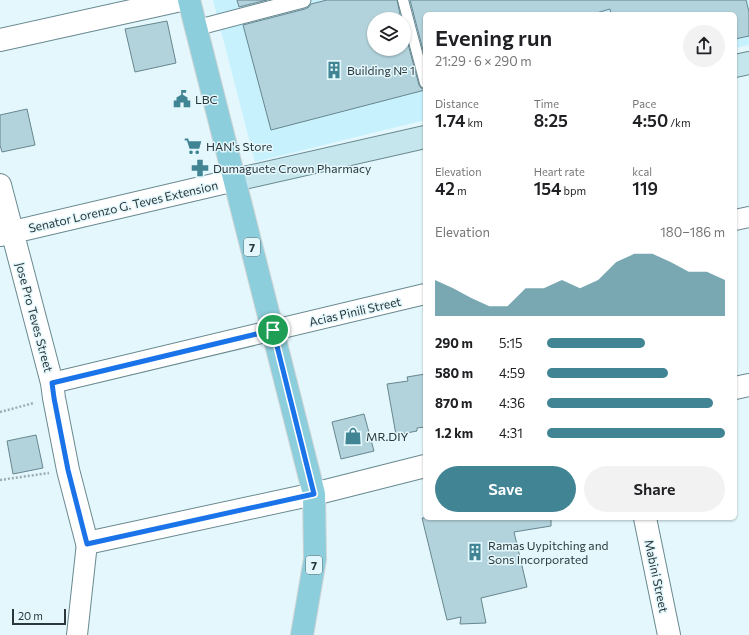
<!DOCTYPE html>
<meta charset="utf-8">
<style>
:root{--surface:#fff;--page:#f2f2f2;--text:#202124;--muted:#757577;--accent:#418494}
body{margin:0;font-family:Commissioner,sans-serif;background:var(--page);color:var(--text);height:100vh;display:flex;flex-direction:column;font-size:15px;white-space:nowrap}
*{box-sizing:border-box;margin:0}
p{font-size:13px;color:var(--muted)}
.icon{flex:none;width:22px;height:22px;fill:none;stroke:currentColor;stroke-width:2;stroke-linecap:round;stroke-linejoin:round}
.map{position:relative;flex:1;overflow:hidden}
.drawer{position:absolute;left:423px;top:12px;width:314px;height:508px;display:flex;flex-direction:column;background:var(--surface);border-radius:6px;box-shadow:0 1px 3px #0004}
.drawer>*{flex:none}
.tools{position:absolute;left:367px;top:12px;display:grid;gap:8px}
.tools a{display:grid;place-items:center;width:44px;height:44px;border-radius:50%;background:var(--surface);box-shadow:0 1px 3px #0004;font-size:20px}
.scale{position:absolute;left:12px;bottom:10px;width:54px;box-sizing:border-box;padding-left:4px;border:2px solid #2b383b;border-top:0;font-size:11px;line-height:14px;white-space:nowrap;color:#2b383b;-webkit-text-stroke:3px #e3f7fc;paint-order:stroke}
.pin{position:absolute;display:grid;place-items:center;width:34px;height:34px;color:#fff;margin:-17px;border:2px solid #fff;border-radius:50%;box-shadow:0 1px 4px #0007}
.round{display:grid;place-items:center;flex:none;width:42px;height:42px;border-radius:21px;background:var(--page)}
.head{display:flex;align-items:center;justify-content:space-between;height:68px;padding:0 12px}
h1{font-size:22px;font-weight:600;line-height:30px}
.stats{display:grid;grid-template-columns:repeat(3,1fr);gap:6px;height:68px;padding:4px 12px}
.stats div{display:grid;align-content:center}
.stats b{font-size:17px;font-weight:600}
.stats small{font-size:11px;font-weight:400}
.stats p{font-size:11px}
.chart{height:112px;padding:8px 12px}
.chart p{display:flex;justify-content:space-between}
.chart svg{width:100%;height:72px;margin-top:4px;fill:var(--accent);opacity:.7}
.action{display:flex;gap:8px;margin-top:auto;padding:8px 12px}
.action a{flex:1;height:46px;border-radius:24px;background:var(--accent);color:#fff;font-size:16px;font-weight:600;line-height:46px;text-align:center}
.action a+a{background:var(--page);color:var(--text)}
ul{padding:0 12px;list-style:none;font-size:13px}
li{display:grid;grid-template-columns:64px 48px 1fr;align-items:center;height:30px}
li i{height:10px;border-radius:5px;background:var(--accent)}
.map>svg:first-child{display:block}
</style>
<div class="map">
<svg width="749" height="635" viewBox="0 0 749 635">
<rect width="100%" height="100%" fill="#e3f7fc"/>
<path fill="#c7f2fd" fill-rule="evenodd" d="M213,0H749V45L735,48V14H425V120L255,162ZM374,19H404V49H374Z"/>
<path fill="#b3d3dc" stroke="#67868e" d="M237,0H267L239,7Z
M327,0H397L401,19H374V49H404V29L419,85L421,88L425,90L271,130L243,25L305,9L309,7L311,4Z
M410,0H746L749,12V36L735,39V14H611L610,9L593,14H425V58Z
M167,21L176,63L135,72L125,29Z
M27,109L35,145L2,152L0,145V115Z
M425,374V427L417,428V431L396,435L387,384L408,381L407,377Z
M364,414L374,451L341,459L332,422Z
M36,435L43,468L13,474L7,441Z
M422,518H551V526L514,532L527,587L481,598L486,623L460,624L461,617L447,620Z"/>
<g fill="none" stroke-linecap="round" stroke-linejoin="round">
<g stroke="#6a8991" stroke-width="12">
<path id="service" d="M403,0L425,83"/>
</g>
<g stroke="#6a8991" stroke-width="17">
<path id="pedestrian" d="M196,28L303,0"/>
</g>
<g stroke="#6a8991" stroke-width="22">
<path id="minor" d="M735,220L749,217
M52,383L425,294
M77,635L87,543"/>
</g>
<g stroke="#6a8991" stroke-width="24">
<path id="tertiary" d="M0,40L181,0
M0,185L52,383L54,398L68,470L87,543L314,494L425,466
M0,235L235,180
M735,388L749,385
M645,518L669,635"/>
</g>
<g stroke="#6a8991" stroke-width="24">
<path id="secondary" d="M735,66L749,63
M235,180L425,137"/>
</g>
<g stroke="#d0d3d4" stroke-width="24">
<path id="primary" d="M189,0L314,494L315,559L302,635"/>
</g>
<path stroke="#9cadb2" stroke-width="2.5" stroke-dasharray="2 2" stroke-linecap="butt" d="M0,412L34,403
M0,480L49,473"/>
<use href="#service" stroke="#fff" stroke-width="10"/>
<use href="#pedestrian" stroke="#fff" stroke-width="15"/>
<use href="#minor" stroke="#fff" stroke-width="20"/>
<use href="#tertiary" stroke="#fff" stroke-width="22"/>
<use href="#secondary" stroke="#c6e6ed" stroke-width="22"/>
<use href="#primary" stroke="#8dcedc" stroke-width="22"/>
</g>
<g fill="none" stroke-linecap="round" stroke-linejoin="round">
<g stroke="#fff" stroke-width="8">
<path id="route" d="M273,330L314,494L87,544L68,470L54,398L52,383Z"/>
</g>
<use href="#route" stroke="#1a73e8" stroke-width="5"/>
</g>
<defs>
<g id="building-bare" transform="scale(1.38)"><path d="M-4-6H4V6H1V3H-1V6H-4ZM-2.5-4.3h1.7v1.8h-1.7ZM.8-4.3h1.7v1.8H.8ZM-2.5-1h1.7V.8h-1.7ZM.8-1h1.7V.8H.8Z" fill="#418494" stroke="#e3f7fc" stroke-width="2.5" paint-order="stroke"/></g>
<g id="civic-bare" transform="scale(1.38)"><path d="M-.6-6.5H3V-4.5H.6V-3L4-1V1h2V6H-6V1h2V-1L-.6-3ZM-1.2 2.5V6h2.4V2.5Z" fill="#418494" stroke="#e3f7fc" stroke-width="2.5" paint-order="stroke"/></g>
<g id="supermarket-bare" transform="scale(1.38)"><path d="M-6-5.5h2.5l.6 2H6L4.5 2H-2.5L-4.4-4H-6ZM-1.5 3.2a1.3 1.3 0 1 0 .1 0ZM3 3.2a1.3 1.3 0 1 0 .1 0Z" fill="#418494" stroke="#e3f7fc" stroke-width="2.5" paint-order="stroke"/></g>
<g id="pharmacy-bare" transform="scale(1.38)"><path d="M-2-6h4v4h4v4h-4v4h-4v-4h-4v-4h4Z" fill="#418494" stroke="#e3f7fc" stroke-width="2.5" paint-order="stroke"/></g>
<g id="shop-bare" transform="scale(1.38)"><path d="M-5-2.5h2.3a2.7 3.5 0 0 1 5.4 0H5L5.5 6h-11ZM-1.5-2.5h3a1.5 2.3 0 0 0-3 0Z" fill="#418494" stroke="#e3f7fc" stroke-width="2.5" paint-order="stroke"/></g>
</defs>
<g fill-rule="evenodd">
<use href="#building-bare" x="334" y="70"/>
<use href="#civic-bare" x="182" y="99"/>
<use href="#supermarket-bare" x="193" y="146"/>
<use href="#pharmacy-bare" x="200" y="168"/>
<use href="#shop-bare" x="353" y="436"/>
<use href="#building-bare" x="475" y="552"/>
</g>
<g text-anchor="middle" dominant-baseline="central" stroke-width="3" stroke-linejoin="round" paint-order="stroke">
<g fill="#e3f7fc" stroke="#627175" stroke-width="1">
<rect x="244" y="238" width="16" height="18" rx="3"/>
<rect x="306" y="556" width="16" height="18" rx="3"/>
</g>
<g font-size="11" font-weight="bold" fill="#2b383b">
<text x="252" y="247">7</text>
<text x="314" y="565">7</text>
</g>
<g font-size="12" fill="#2b383b" stroke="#e3f7fc" text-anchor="start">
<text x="347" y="70">Building № 1</text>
<text x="195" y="99">LBC</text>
<text x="206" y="146">HAN's Store</text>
<text x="213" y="168">Dumaguete Crown Pharmacy</text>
<text x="366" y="436">MR.DIY</text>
<text x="488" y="545">Ramas Uypitching and<tspan x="488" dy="14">Sons Incorporated</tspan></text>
</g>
<g font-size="12" fill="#2b383b" stroke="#e3f7fc">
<text transform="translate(123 206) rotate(-13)">Senator Lorenzo G. Teves Extension</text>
<text transform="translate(355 311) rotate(-13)">Acias Pinili Street</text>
<text transform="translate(35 317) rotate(75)">Jose Pro Teves Street</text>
<text transform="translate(657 576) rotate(78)">Mabini Street</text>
</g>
</g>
</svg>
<div class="tools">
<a><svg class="icon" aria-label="layers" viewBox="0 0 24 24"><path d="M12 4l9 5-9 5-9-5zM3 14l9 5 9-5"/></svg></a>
</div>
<div class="scale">20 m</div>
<div class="pin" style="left:273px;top:330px;background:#1e9e55"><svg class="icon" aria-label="arrive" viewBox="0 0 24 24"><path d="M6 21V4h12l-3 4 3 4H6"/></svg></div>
<section class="drawer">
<div class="head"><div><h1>Evening run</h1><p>21:29 · 6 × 290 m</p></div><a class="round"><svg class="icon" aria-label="share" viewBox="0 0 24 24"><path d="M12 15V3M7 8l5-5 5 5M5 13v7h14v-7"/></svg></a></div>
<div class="stats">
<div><p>Distance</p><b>1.74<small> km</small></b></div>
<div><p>Time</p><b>8:25</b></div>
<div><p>Pace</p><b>4:50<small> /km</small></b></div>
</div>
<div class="stats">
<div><p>Elevation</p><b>42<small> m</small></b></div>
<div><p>Heart rate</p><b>154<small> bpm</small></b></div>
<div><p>kcal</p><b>119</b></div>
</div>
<div class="chart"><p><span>Elevation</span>180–186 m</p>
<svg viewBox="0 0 160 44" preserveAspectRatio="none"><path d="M0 44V22L10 27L20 33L30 38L40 38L50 27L60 27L70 22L80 27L90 22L100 11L110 6L120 6L130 11L140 17L150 17L160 22V44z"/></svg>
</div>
<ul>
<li><b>290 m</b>5:15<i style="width:55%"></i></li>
<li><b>580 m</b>4:59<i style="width:68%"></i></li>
<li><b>870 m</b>4:36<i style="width:93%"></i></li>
<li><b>1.2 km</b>4:31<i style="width:100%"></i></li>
</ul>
<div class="action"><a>Save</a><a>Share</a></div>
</section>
</div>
